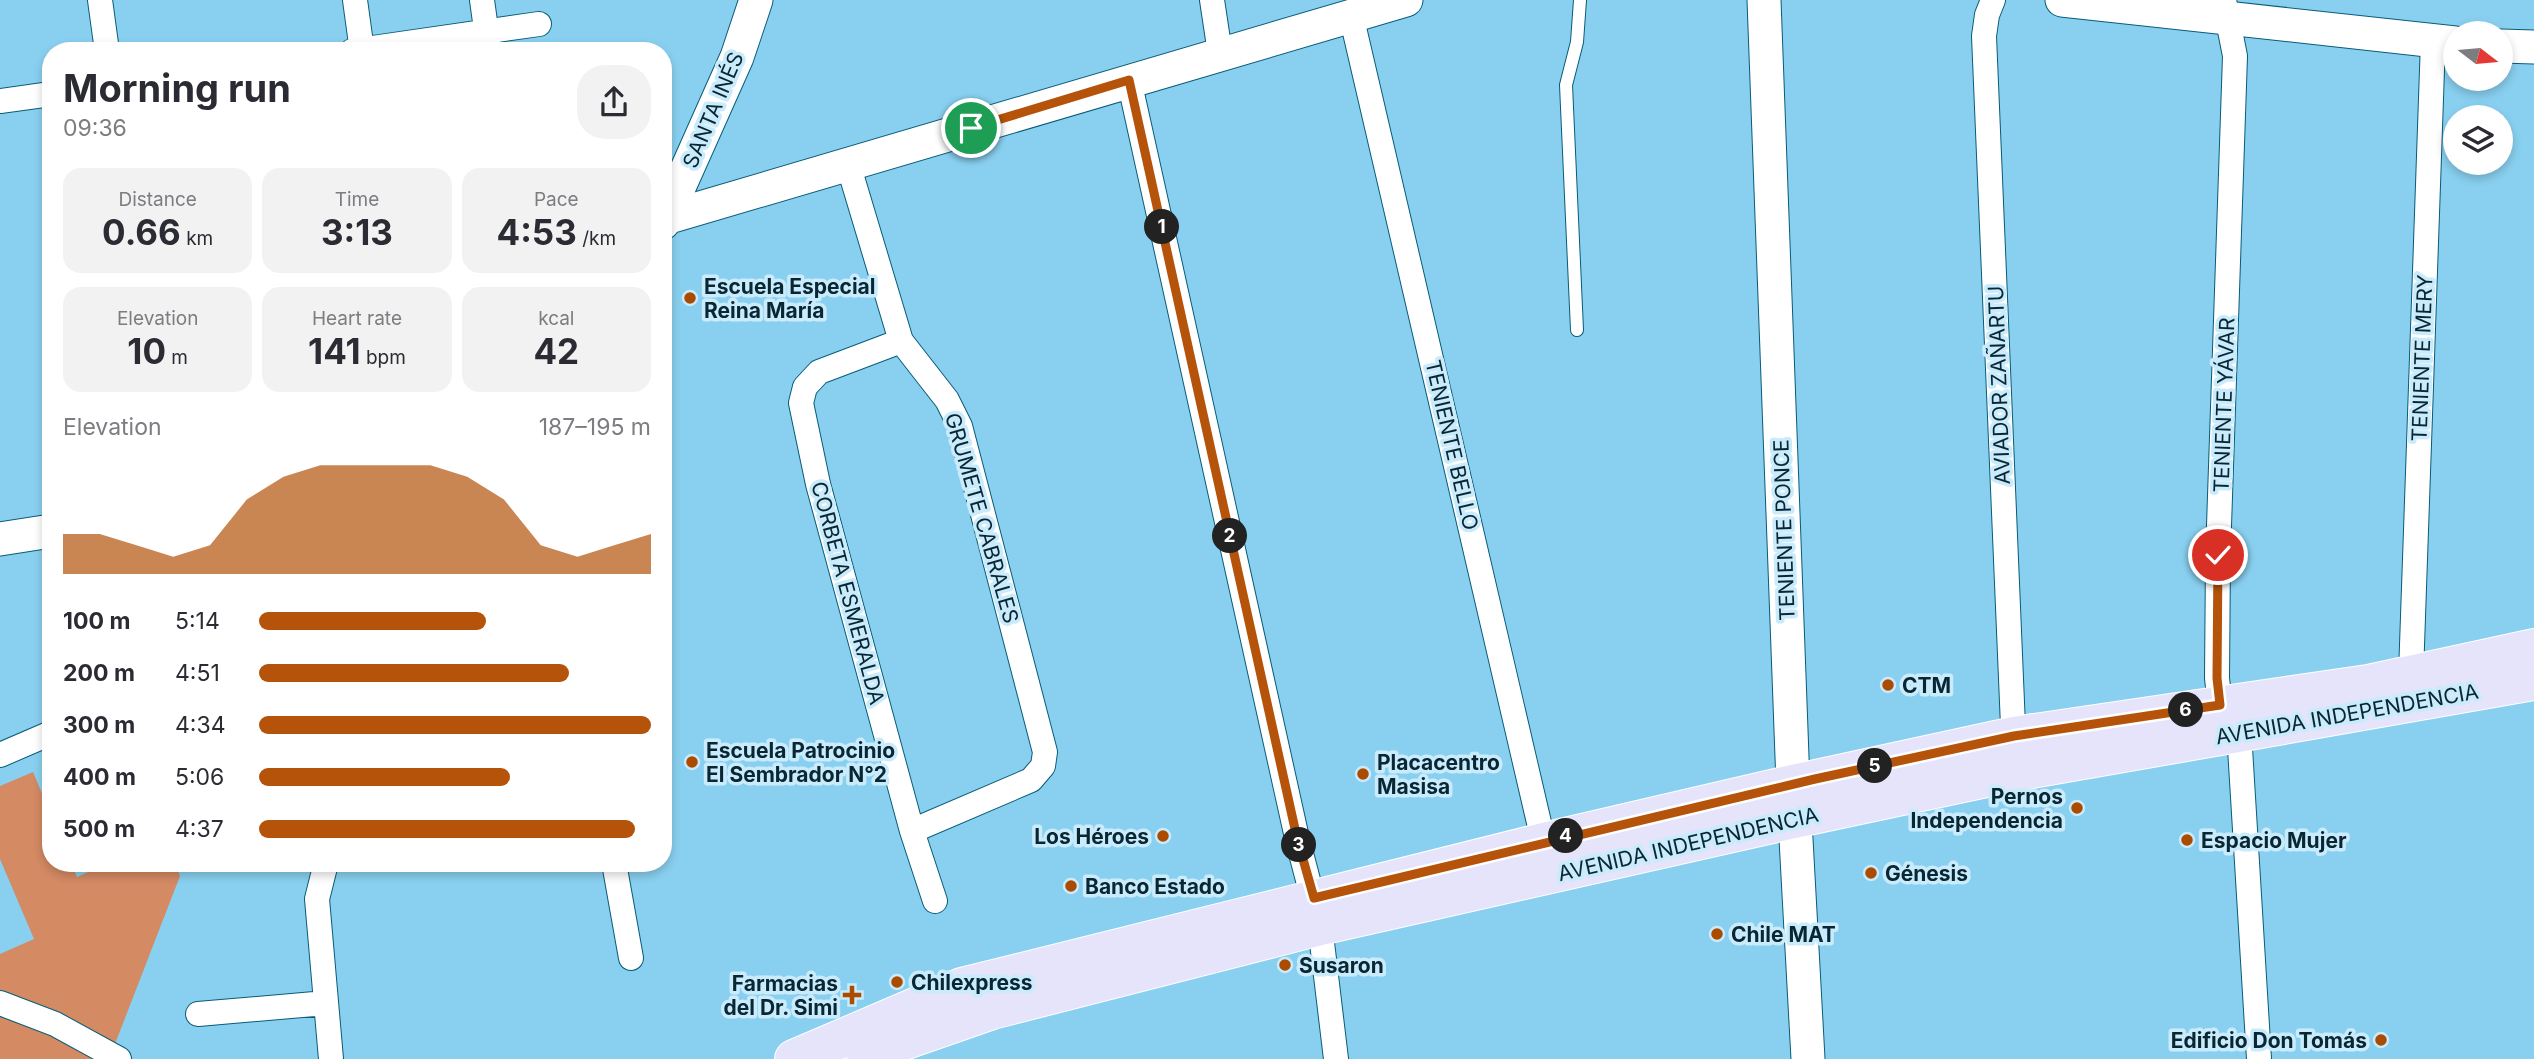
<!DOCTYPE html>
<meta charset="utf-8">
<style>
:root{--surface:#fff;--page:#f2f2f3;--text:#2b2b33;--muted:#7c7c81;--accent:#b45309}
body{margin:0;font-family:Inter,sans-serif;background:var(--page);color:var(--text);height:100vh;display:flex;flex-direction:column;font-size:26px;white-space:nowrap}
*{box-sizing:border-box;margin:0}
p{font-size:23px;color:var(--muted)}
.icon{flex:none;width:38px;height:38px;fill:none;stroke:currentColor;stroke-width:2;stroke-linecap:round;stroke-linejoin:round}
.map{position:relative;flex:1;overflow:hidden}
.side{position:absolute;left:42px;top:42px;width:630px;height:830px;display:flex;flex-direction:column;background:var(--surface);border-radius:28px;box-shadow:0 4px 10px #0003}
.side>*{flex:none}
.needle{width:46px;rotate:106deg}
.controls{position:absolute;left:2443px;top:21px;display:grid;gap:14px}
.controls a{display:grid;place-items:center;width:70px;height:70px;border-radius:50%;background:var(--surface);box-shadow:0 4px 10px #0003;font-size:35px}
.pin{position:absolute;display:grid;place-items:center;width:60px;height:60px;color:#fff;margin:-30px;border:4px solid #fff;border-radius:50%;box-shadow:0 2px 7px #0007}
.km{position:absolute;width:35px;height:35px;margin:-18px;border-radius:50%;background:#222;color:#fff;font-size:19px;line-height:35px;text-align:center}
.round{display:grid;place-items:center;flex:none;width:74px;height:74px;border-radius:28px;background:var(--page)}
.headline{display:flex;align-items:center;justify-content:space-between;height:119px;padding:0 21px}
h1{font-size:38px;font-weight:700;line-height:52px}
.stats{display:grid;grid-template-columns:repeat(3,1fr);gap:10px;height:119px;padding:7px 21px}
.stats div{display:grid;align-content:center;border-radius:18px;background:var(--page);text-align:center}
.stats b{font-size:35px;font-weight:700}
.stats small{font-size:19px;font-weight:400}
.stats p{font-size:19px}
.chart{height:196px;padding:14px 21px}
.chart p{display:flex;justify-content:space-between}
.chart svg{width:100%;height:126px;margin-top:7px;fill:var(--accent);opacity:.7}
ul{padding:0 21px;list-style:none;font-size:23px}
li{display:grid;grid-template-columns:112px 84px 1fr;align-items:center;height:52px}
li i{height:18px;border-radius:9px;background:var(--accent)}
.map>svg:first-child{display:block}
</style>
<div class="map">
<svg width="2534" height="1059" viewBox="0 0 2534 1059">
<rect width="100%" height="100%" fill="#89d0f0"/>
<path fill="#d48a63" d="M33,772L51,815V863H71L77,877L104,865V863H175L180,876L115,1044L0,993V954L34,939L0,859V786Z
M0,1013L23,1018L99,1059H0Z"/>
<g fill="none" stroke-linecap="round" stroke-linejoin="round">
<g stroke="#085c78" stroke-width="14">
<path id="lane" d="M1577,330L1566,85L1577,42L1580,0"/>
</g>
<g stroke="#085c78" stroke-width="26">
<path id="street" d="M100,0L107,51
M355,0L362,51
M482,0L489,51
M1212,0L1220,53
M1993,0L1987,15L1984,36L2014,750
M2224,0L2235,56L2218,555L2217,678L2220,705L2240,748L2259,1059
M1351,15L1547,857
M352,51L539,24
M1129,80L1297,838L1320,926L1336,1059
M0,101L51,94
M848,164L901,341L947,400L960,426L1045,752L1043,766L1031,780L912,831
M901,341L819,372L805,387L801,403L818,484L912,831L935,901
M2411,674L2433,41
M0,755L51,733
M326,863L317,899L331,1059
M614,863L631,958
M0,1003L55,1024L119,1059
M198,1014L326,1003"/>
</g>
<g stroke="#085c78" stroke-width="35">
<path id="secondary" d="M1764,0L1793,784L1808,1059
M2062,0L2455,43
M2501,46L2534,47
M666,218L1406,0
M663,223L737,57L756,0
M0,539L51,531"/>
</g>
<g stroke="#fff" stroke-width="40">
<path id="primary" d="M866,1054L992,1010L1320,926L1794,819L2015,772L2534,681
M794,1059L962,987L1544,842L1793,784L2014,736L2368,684L2534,648"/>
</g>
<use href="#lane" stroke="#fff" stroke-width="12"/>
<use href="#street" stroke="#fff" stroke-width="24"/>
<use href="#secondary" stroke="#fff" stroke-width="33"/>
<use href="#primary" stroke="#e6e4fa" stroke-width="38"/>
</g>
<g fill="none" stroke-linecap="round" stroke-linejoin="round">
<g stroke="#fff" stroke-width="14">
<path id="route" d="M971,128L1129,80L1297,838L1314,898L1815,779L2014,736L2220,705L2217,678L2218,555"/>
</g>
<use href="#route" stroke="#b45309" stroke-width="9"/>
</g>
<g fill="#ab4b00" stroke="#c9ebfc" stroke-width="2.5">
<circle cx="690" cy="298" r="7"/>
<circle cx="1888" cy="685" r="7"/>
<circle cx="692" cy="762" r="7"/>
<circle cx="1363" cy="774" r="7"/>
<circle cx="2077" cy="808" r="7"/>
<circle cx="1163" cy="836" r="7"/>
<circle cx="2187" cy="840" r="7"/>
<circle cx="1871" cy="873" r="7"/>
<circle cx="1071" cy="886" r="7"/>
<circle cx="1717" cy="934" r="7"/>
<circle cx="1285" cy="965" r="7"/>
<circle cx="897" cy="982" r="7"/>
<path d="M848.5 984.5h7v7h7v7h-7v7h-7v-7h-7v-7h7z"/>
<circle cx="2381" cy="1040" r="7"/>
</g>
<g text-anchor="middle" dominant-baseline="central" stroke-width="7" stroke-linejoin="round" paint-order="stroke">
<g font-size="21" fill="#092733" stroke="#c9ebfc">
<text transform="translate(713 110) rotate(-67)">SANTA INÉS</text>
<text transform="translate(2422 358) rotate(-88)">TENIENTE MERY</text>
<text transform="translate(1999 385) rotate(-92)">AVIADOR ZAÑARTU</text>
<text transform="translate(2224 405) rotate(-88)">TENIENTE YÁVAR</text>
<text transform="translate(1452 445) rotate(77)">TENIENTE BELLO</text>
<text transform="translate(982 518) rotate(74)">GRUMETE CABRALES</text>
<text transform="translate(1784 530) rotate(-92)">TENIENTE PONCE</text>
<text transform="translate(848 593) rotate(75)">CORBETA ESMERALDA</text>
<text transform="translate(2347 714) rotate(-10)">AVENIDA INDEPENDENCIA</text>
<text transform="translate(1688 844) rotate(-13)">AVENIDA INDEPENDENCIA</text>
</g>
<g font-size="21" font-weight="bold" fill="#092733" stroke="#c9ebfc" text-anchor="start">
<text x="704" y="286">Escuela Especial<tspan x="704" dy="24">Reina María</tspan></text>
<text x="1902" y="685">CTM</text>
<text x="706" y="750">Escuela Patrocinio<tspan x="706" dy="24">El Sembrador N°2</tspan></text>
<text x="1377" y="762">Placacentro<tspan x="1377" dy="24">Masisa</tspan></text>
<text x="2063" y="796" text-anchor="end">Pernos<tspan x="2063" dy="24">Independencia</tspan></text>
<text x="1149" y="836" text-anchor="end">Los Héroes</text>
<text x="2201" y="840">Espacio Mujer</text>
<text x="1885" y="873">Génesis</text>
<text x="1085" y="886">Banco Estado</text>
<text x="1731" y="934">Chile MAT</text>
<text x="1299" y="965">Susaron</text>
<text x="911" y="982">Chilexpress</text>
<text x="838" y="983" text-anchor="end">Farmacias<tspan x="838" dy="24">del Dr. Simi</tspan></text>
<text x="2367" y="1040" text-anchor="end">Edificio Don Tomás</text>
</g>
</g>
</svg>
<div class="controls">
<a><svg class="needle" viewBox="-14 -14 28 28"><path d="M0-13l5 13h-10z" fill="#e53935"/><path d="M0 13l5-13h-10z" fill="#7c7c81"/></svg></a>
<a><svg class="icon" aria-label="layers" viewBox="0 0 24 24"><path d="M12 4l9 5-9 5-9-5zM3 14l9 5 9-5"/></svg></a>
</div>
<div class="pin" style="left:971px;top:128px;background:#1e9e55"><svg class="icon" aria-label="arrive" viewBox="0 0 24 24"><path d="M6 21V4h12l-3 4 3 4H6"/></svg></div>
<div class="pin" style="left:2218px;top:555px;background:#d93025"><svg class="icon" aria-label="check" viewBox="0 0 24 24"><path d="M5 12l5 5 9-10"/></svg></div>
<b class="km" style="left:1162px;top:227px">1</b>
<b class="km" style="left:1230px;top:536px">2</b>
<b class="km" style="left:1299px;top:845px">3</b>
<b class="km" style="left:1566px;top:836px">4</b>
<b class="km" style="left:1875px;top:766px">5</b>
<b class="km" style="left:2186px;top:710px">6</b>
<section class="side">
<div class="headline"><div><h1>Morning run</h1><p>09:36</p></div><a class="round"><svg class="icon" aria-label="share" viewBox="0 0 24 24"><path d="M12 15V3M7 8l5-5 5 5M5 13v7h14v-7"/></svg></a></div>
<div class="stats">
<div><p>Distance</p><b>0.66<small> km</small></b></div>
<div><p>Time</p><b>3:13</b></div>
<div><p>Pace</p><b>4:53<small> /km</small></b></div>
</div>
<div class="stats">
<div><p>Elevation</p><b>10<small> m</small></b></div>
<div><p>Heart rate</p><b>141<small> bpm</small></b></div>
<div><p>kcal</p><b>42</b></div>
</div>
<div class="chart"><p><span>Elevation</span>187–195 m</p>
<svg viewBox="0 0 160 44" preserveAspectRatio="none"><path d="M0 44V30L10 30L20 34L30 38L40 34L50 18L60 10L70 6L80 6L90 6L100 6L110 10L120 18L130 34L140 38L150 34L160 30V44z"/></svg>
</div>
<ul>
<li><b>100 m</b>5:14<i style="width:58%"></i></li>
<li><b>200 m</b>4:51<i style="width:79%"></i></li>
<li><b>300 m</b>4:34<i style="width:100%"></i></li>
<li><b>400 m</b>5:06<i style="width:64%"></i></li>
<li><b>500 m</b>4:37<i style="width:96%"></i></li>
</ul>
</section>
</div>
